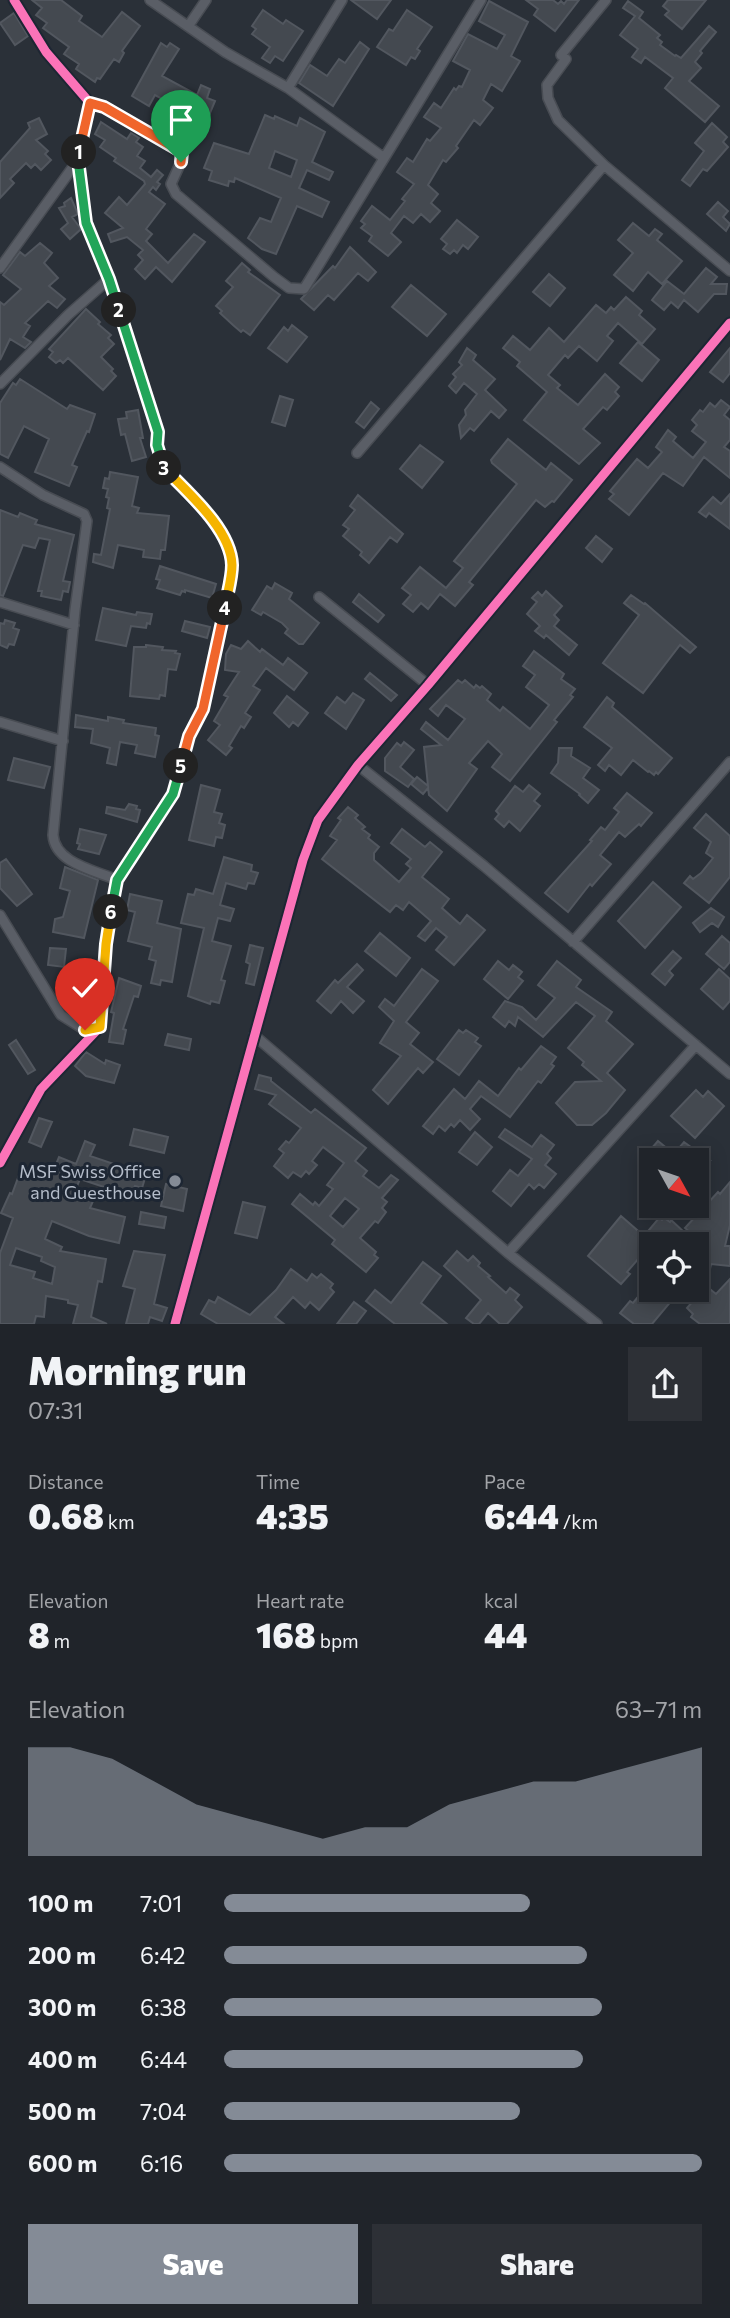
<!DOCTYPE html>
<meta charset="utf-8">
<style>
:root{--surface:#20242a;--page:#2d3036;--text:#f1f3f6;--muted:#a2a4a8;--line:#3d4147;--accent:#848b96}
body{margin:0;font-family:Commissioner,sans-serif;background:var(--page);color:var(--text);height:100vh;display:flex;flex-direction:column;font-size:26px;white-space:nowrap}
*{box-sizing:border-box;margin:0}
p{font-size:23px;color:var(--muted)}
.icon{flex:none;width:38px;height:38px;fill:none;stroke:currentColor;stroke-width:2;stroke-linecap:round;stroke-linejoin:round}
.map{position:relative;height:1324px;overflow:hidden}
.drawer{display:flex;flex-direction:column;background:var(--surface);flex:1}
.drawer>*{flex:none}
.needle{width:46px;rotate:130deg}
.tools{position:absolute;left:639px;top:1148px;display:grid;gap:14px}
.tools a{display:grid;place-items:center;width:70px;height:70px;border-radius:0px;background:var(--surface);box-shadow:0 4px 18px #0003,0 0 0 2px var(--line);font-size:35px}
.pin{position:absolute;display:grid;place-items:center;width:60px;height:60px;color:#fff;margin:-72px -30px;border-radius:50% 50% 50% 0;rotate:-45deg;box-shadow:0 0 7px #0007}
.pin .icon{rotate:45deg}
.km{position:absolute;width:35px;height:35px;margin:-18px;border-radius:50%;background:#222;color:#fff;font-size:19px;line-height:35px;text-align:center}
.round{display:grid;place-items:center;flex:none;width:74px;height:74px;border-radius:0px;background:var(--page)}
.summary{display:flex;align-items:center;justify-content:space-between;height:119px;padding:0 28px}
h1{font-size:38px;font-weight:800;line-height:52px}
.metrics{display:grid;grid-template-columns:repeat(3,1fr);gap:10px;height:119px;padding:7px 28px}
.metrics div{display:grid;align-content:center}
.metrics b{font-size:35px;font-weight:800}
.metrics small{font-size:19px;font-weight:400}
.metrics p{font-size:19px}
.chart{height:196px;padding:14px 28px}
.chart p{display:flex;justify-content:space-between}
.chart svg{width:100%;height:126px;margin-top:7px;fill:var(--accent);opacity:.7}
.primary-button{display:flex;gap:14px;margin-top:auto;padding:14px 28px}
.primary-button a{flex:1;height:80px;border-radius:0px;background:var(--accent);color:#fff;font-size:28px;font-weight:800;line-height:80px;text-align:center}
.primary-button a+a{background:var(--page);color:var(--text)}
ul{padding:0 28px;list-style:none;font-size:23px}
li{display:grid;grid-template-columns:112px 84px 1fr;align-items:center;height:52px}
li i{height:18px;border-radius:9px;background:var(--accent)}
.map>svg:first-child{display:block}
</style>
<div class="map">
<svg width="730" height="1324" viewBox="0 0 730 1324">
<rect width="100%" height="100%" fill="#2a3038"/>
<path fill="#444950" stroke="#52575f" stroke-width="2" fill-rule="evenodd" d="M32,0H61L82,16L79,21L102,37L122,12L140,26L122,51L124,53L119,62L114,59L100,79L97,78L95,82L76,69L79,64L64,54L69,47L43,28L47,23L36,15L42,8Z
M351,0H391L377,19Z
M526,0H553L558,4L561,1L564,4L567,0H579L555,31L534,15L538,9Z
M668,0H706L682,29L665,15L669,11L663,6Z
M489,1L528,22L511,56L520,61L502,91L491,84L483,100L493,108L480,125L474,120L456,146L458,148L446,162L443,160L428,185L438,194L431,203L440,211L430,222L421,214L413,223L404,216L391,233L401,242L388,256L369,241L372,236L361,228L365,224L361,221L372,206L390,220L405,201L402,199L414,184L397,172L407,158L413,162L427,139L430,141L441,128L424,117L434,103L441,108L454,88L456,90L459,86L462,87L470,70L453,61L468,34L497,49L505,35L479,21Z
M628,1L643,12L639,18L660,35L657,38L662,42L660,45L675,56L676,55L681,58L709,26L716,32L700,51L702,53L695,62L701,68L689,81L719,106L705,122L665,88L673,78L645,57L641,63L632,57L638,49L620,35L635,16L623,8Z
M263,10L283,24L286,20L303,31L283,61L275,56L270,63L262,58L270,47L252,34L256,29L252,26Z
M407,10L432,27L417,49L420,51L415,59L411,57L406,65L377,47L389,29L393,31Z
M14,13L28,36L15,45L0,23Z
M360,42L369,49L333,106L299,83L310,65L327,76L339,59L345,63Z
M161,43L167,47L170,43L179,49L162,76L197,95L201,85L210,89L207,98L215,101L205,125L201,123L200,125L185,119L177,135L169,132L171,128L160,123L170,103L155,95L149,106L132,96Z
M265,115L274,119L275,116L297,126L300,118L325,132L312,162L333,172L329,180L307,170L299,188L329,202L322,217L297,206L276,254L262,249L248,238L260,218L271,222L281,198L235,178L234,182L229,181L228,186L209,180L212,171L204,168L214,143L249,154ZM275,151L297,160L291,177L269,168Z
M39,118L47,134L36,140L48,151L45,154L51,160L41,170L35,164L31,168L26,163L10,179L14,183L0,198V162L30,128L28,123Z
M101,122L127,139L131,133L139,138L136,142L143,147L137,156L145,161L140,168L151,177L157,170L163,175L157,182L160,184L156,190L153,187L149,192L165,204L146,229L152,234L146,241L168,263L194,234L205,242L172,282L156,267L145,279L135,269L143,260L138,255L143,250L127,237L111,242L108,234L123,228L105,213L119,197L127,205L145,184L144,181L114,161L116,158L100,147L105,140L95,134Z
M712,123L727,137L723,142L728,147L707,171L703,169L690,186L682,180L704,151L695,143Z
M71,198L78,214L72,217L81,229L70,239L61,229L68,223L59,208L65,206L64,203Z
M718,202L728,211L723,217L730,224L726,231L707,214Z
M457,220L478,237L468,249L463,245L457,253L454,250L450,254L443,249L447,244L441,239Z
M633,223L649,236L655,229L662,234L657,240L682,261L662,284L648,272L633,291L614,275L633,253L618,240Z
M40,243L52,253L44,263L58,278L49,286L65,299L57,308L48,301L25,323L30,326L23,337L31,342L25,348L10,339L0,360V302L4,305L21,289L3,275L20,252L25,256Z
M350,247L376,272L368,281L358,273L334,300L328,295L314,310L301,299L333,266L335,268Z
M242,263L250,270L248,272L280,295L250,335L243,330L241,332L233,325L220,313L222,311L216,306L233,287L226,281Z
M706,268L717,277L711,284H727L726,294H714L698,312L684,300L678,308L671,302L664,310L652,300L667,281L684,294Z
M549,274L565,288L550,306L533,292Z
M411,285L446,314L427,336L392,307Z
M626,297L642,311L639,315L655,329L642,344L618,323L607,336L613,341L597,361L579,346L568,358L565,355L548,375L560,385L557,388L578,405L605,374L619,387L615,392L619,396L607,410L603,407L583,429L600,443L579,464L524,420L547,392L517,366L520,362L503,348L513,336L530,350L549,328L564,342L596,305L606,313L611,307L614,310Z
M86,309L100,322L98,324L111,335L108,338L114,344L101,357L113,369L111,371L116,376L103,390L68,358L63,363L60,360L56,363L49,357L53,352L49,349Z
M292,325L307,337L287,362L268,348L284,327L288,331Z
M638,342L659,360L642,381L620,363Z
M467,348L476,355L473,360L495,379L485,390L506,410L499,418L491,411L474,431L470,428L461,438L459,425L466,415L465,410L477,394L464,383L456,393L449,386L456,377L453,374L462,365L459,362Z
M730,348V373L723,382L710,372Z
M20,379L67,409L70,405L95,414L89,432L87,431L72,465L77,467L69,486L35,472L49,439L24,426L8,458L0,454V403L13,383L16,385Z
M280,396L293,400L285,426L272,422Z
M721,400L730,407L724,415L730,420V440L724,447L730,451V478L704,457L683,486L663,473L629,515L609,499L614,494L610,491L637,459L648,468L662,452L656,447L668,430L676,437L673,441L693,458L706,442L692,431L697,425L692,420L700,410L703,412L710,403L715,407Z
M371,402L379,409L364,428L356,422Z
M138,410L143,438H140L146,457L132,461L125,434L121,435L118,419L127,418L126,412Z
M508,439L546,470L551,463L572,480L554,502L552,501L545,507L536,500L469,582L473,585L455,606L440,594L428,609L421,603L413,612L403,604L411,595L402,588L420,567L446,588L463,568L454,561L517,484L492,463L491,460Z
M420,445L443,462L422,488L400,469Z
M110,472L138,477L132,506L139,508L137,513L169,516L165,550H161L160,559L143,557L144,550L118,545L113,568L93,562L94,554L101,555L110,509L107,508L109,498L106,497L108,489L103,488L105,478L109,479Z
M730,494V529L709,513L706,517L699,512L713,497L721,504Z
M358,495L403,534L397,542L390,537L369,563L360,555L362,552L343,536L349,529L343,525L355,510L350,506Z
M0,510L18,517L20,513L37,520L35,524L74,535L63,581L70,582L68,592L63,591L61,600L41,596L42,591H38L50,540L39,538L35,548L23,545L3,596L0,595Z
M596,536L612,549L602,562L586,548Z
M160,566L216,584L212,598L185,590V592L182,591L180,595L157,588L160,580L156,579Z
M275,583L292,593L289,599L319,623L303,644H299L285,633L288,629L282,623L263,612L261,615L252,610L267,586L272,589Z
M546,591L562,606L554,615L559,620L554,626L577,645L569,655L546,635L544,638L535,631L540,626L527,614L537,602L532,598L538,592L542,596Z
M359,594L384,615L378,622L353,602Z
M631,595L644,604L645,603L696,647L690,653L680,645L643,693L603,663L639,615L624,603Z
M103,608L136,615L137,612L152,614L150,624L147,623L146,628L131,626L126,646L96,640Z
M5,620L15,623L13,628L19,630L14,645L9,644L7,648L0,645V623L4,624Z
M185,621L210,627L207,638L182,631Z
M248,641L260,652L262,649L283,665L288,658L307,673L294,690L266,668L253,686L260,690L245,713L251,717L244,728L241,726L229,746L232,748L226,755L208,740L220,725L214,721L228,697L224,695L239,672L225,670L226,654L231,645L241,649Z
M146,645L163,647L162,650L176,651L175,653L180,654L176,670L168,669L165,696L160,695L159,699L130,696L134,647H146Z
M534,651L564,674L561,679L575,689L570,695L573,697L554,720L557,722L510,781L492,767L502,754L488,741L469,763L477,769L447,811L429,795L428,788L423,794L411,784L417,777L428,786L424,747L441,745L421,729L426,722L448,740L465,719L446,705L438,716L430,709L458,680L462,683L465,680L474,688L476,685L480,688L482,686L491,694L487,700L500,711L503,707L530,729L549,705L526,687L535,675L523,666Z
M370,673L397,695L391,701L365,679Z
M353,693L364,700L346,729L325,713L337,697L345,703Z
M287,696L308,713L298,726L293,722L289,727L274,713Z
M607,697L614,703L612,707L672,758L658,774L656,772L654,775L649,771L648,772L633,760L621,775L609,765L605,771L598,765L612,748L584,727Z
M76,715L108,721V717L124,720L123,723L156,728L155,735L159,736L155,757L135,753L137,745L120,742L116,765L107,763L110,748L91,743L93,729L75,727Z
M404,742L414,750L400,767L414,779L408,787L385,771V758L397,743L401,746Z
M559,748H572L571,756L590,768L583,778L599,790L588,803L579,795L580,794L551,773L558,763Z
M14,758L50,767L44,788L8,780Z
M201,785L220,790L214,812L222,814L219,823L225,825L222,838L216,837L214,846L189,840Z
M529,785L540,794L534,801L540,806L520,831L509,821L504,827L495,819L499,814L496,811L515,786L523,792Z
M627,793L652,813L641,826L639,824L625,837L619,832L600,855L611,864L592,886L590,884L568,912L545,893L592,841L590,840L601,827L605,830L619,812L614,808Z
M129,804L137,806L136,809L140,810L137,822L106,813L107,807L125,810Z
M348,807L358,815L355,818L365,827L362,829L370,835L368,838L379,847L374,853V860L399,882L411,868L406,864L411,859L391,843L402,829L425,847L430,842L442,852L422,877L449,899L442,908L460,924L467,915L485,930L454,965L436,950L447,937L436,928L425,941L418,936L431,921L409,902L403,910L396,905L390,912L322,859L337,840L330,836L341,820L338,818Z
M706,814L730,836V877L709,903L684,883L690,876L693,879L701,873L713,858L706,853L711,842L694,828Z
M80,829L106,835L99,854L78,849L80,844L77,843Z
M224,857L252,865L251,871L258,873L254,884L248,883L246,889L226,883L220,905L234,909L230,921L218,918L212,941L231,946L221,980L225,981L219,1003L211,1001L210,1004L188,996L204,928L181,923L188,894L194,895L196,889L213,894Z
M6,859L32,894L17,906L0,888V863Z
M65,867L98,880L84,938L53,932L55,919L63,917L70,891L60,888Z
M653,882L681,907L645,948L618,921Z
M130,894L162,901L157,923L181,929L172,982L161,980L160,985L151,983L156,961L149,959L152,947L128,941L135,912L127,910Z
M711,908L724,917L718,927L712,923L700,932L693,923Z
M380,933L410,958L396,976L365,951Z
M722,936L730,943V962L724,969L706,954Z
M250,945L263,948L254,985L246,983L250,964L246,962Z
M50,948L66,949L64,967L48,965Z
M673,951L681,958L669,971L673,975L665,985L652,974Z
M498,961L509,970L513,965L522,972L518,977L523,981L508,999L484,979Z
M557,961L581,980L576,987L612,1012L606,1021L633,1044L607,1073L625,1090L606,1113L592,1125H577L556,1103L575,1082L601,1081L582,1065L584,1062L568,1048L595,1016L576,1002L543,1037L518,1017L515,1026L509,1021L505,1027L493,1017L505,1001L522,1007L536,1020L555,998L538,985Z
M357,964L363,970L347,987L364,1001L353,1013L341,1001L331,1013L317,1001L335,980L338,983Z
M422,969L438,981L406,1022L419,1033L410,1044L433,1062L423,1073L418,1068L388,1104L373,1090L401,1056L380,1043L394,1021L379,1007L385,999L394,1006Z
M719,969L730,979V1001L723,1009L701,989Z
M119,978L141,986L138,997L134,996L123,1029L126,1030L123,1044L109,1042L114,1013L111,1012Z
M459,1030L463,1033L466,1030L478,1038L475,1042L481,1046L459,1075L437,1059Z
M168,1034L191,1039L189,1050L165,1045Z
M16,1040L35,1070L28,1074L9,1045Z
M541,1046L556,1057L551,1064L554,1066L541,1083L538,1081L510,1117L481,1096L470,1109L480,1119L470,1130L460,1120L454,1127L451,1124L445,1131L439,1126L433,1134L423,1126L454,1089L465,1099L479,1081L498,1096L519,1068L521,1070Z
M86,1052L105,1064L106,1060L120,1065L114,1083L86,1076L75,1066Z
M259,1075L271,1078V1081L311,1113L315,1109L366,1148L355,1161L367,1171L363,1176L379,1188L391,1175L398,1180L382,1198L387,1202L382,1208L386,1212L378,1223L375,1221L360,1238L376,1252L374,1255L378,1258L366,1272L332,1244L335,1240L292,1204L300,1194L313,1205L315,1202L319,1206L333,1189L327,1185L344,1163L323,1147L312,1161L317,1165L309,1174L306,1171L301,1177L293,1172L288,1178L274,1166L284,1153L279,1149L286,1141L289,1143L301,1128L269,1104L276,1095L255,1089ZM345,1198L359,1209L343,1227L330,1216Z
M696,1090L703,1097L708,1091L724,1106L695,1138L671,1116Z
M39,1118L52,1122L41,1147L29,1142Z
M134,1129L168,1137L164,1153L130,1145Z
M505,1129L532,1147L541,1135L554,1145L547,1154L551,1158L545,1165L556,1174L544,1188L539,1184L534,1189L529,1184L511,1206L493,1191L510,1170L518,1176L532,1159L499,1137Z
M475,1132L492,1147L477,1165L459,1152Z
M85,1141L95,1145L90,1156L146,1175L142,1188L135,1186L132,1192L123,1189L122,1193L80,1179L74,1194L93,1201L90,1208L125,1217L119,1243L89,1236L52,1221L45,1239L62,1247L60,1251L106,1259L102,1282L98,1281L91,1317L107,1324H73L78,1305L68,1303V1300L46,1296L44,1317L36,1316L34,1324H0V1253L13,1218L1,1213L10,1193L12,1194L22,1167L50,1179L59,1157L76,1164ZM16,1248L42,1257L41,1261L55,1267L52,1284L33,1278L35,1272L10,1265Z
M658,1141L674,1154L684,1142L709,1160H652L646,1155Z
M730,1182V1225L725,1246H730V1266L711,1264L710,1269L701,1268L703,1245L698,1244L699,1240L685,1228L718,1192L720,1194Z
M166,1184L187,1189L183,1211L161,1206Z
M243,1202L265,1207L257,1238L235,1233Z
M141,1212L166,1217L164,1228L139,1224Z
M621,1216L644,1236L659,1218L662,1220L664,1218L670,1222L671,1220L683,1231L672,1244H651L627,1272L630,1274L621,1284L588,1256Z
M134,1251L165,1255L154,1304L167,1308L162,1321L150,1317L148,1324H126L135,1289L123,1286Z
M457,1251L468,1261L473,1256L480,1263L478,1266L490,1276L488,1277L506,1293L510,1288L519,1295L515,1300L522,1307L507,1324H500L488,1313L479,1324H474L466,1318L481,1300L444,1266Z
M423,1262L441,1276L421,1303L447,1324H395L366,1301L375,1290L391,1303Z
M291,1269L307,1281L312,1274L317,1278L321,1274L333,1284L330,1288L334,1292L319,1310L310,1302L305,1308L293,1297L275,1317L284,1324H218L201,1314L209,1300L215,1303L218,1297L250,1315L276,1290Z
M730,1279V1324H700L691,1317L693,1314L687,1308L706,1286L716,1294Z
M651,1281V1290H662L673,1299L652,1324H634L620,1313L630,1301L633,1303Z
M354,1302L366,1311L356,1324H337Z"/>
<g fill="none" stroke-linecap="round" stroke-linejoin="round">
<g stroke="#484c53" stroke-width="12">
<path id="minor" d="M150,0L225,52L288,88L384,158
M606,0L561,55L566,59L547,85L548,98L558,120L604,165L730,271
M189,25L206,0
M288,88L342,0
M90,103L104,107L182,152L181,162L171,184L176,194L274,277L289,288L304,289L481,0
M0,268L78,160
M0,384L68,315L109,279
M357,453L604,165
M0,467L43,495L84,514L87,521L75,610L53,835C55,863 94,870 117,880
M319,597L428,685
M0,602L74,625
M0,722L63,741
M358,765L484,866L730,1074
M0,915L61,1015L85,1030L98,1027
M573,942L730,762
M254,1035L508,1253L597,1324
M0,1163L41,1089L100,1027L106,944L117,880L173,794L189,736L203,709L222,627L232,564L225,539L211,518L163,467L157,445L158,432L109,279L86,224L78,160L90,103L46,52L14,0
M508,1253L696,1045
M175,1324L303,860L318,820L358,765L428,685L730,323"/>
</g>
<use href="#minor" stroke="#5a5e66" stroke-width="9"/>
<g stroke="#1d2633" stroke-width="13">
<path id="cycleway" d="M0,1163L41,1089L100,1027L106,944L117,880L173,794L189,736L203,709L222,627L232,564L225,539L211,518L163,467L157,445L158,432L109,279L86,224L78,160L90,103L46,52L14,0
M175,1324L303,860L318,820L358,765L428,685L730,323"/>
</g>
<use href="#cycleway" stroke="#fb73b8" stroke-width="9"/>
</g>
<g fill="none" stroke-linecap="round" stroke-linejoin="round">
<g stroke="#fff" stroke-width="14">
<path id="split-1" d="M79,152L90,103L104,107L182,152L181,162"/>
</g>
<g stroke="#fff" stroke-width="14">
<path id="split-2" d="M79,152L78,160L86,223L109,279L119,310"/>
</g>
<g stroke="#fff" stroke-width="14">
<path id="split-3" d="M119,310L158,432L157,445L164,468"/>
</g>
<g stroke="#fff" stroke-width="14">
<path id="split-4" d="M164,468C187,492 231,529 232,565C232,579 227,594 225,608"/>
</g>
<g stroke="#fff" stroke-width="14">
<path id="split-5" d="M181,766L189,736L203,709L225,608"/>
</g>
<g stroke="#fff" stroke-width="14">
<path id="split-6" d="M111,912L117,880L173,794L181,766"/>
</g>
<g stroke="#fff" stroke-width="14">
<path id="split-7" d="M85,1030L100,1027L106,944L111,912"/>
</g>
<use href="#split-1" stroke="#f0652b" stroke-width="9"/>
<use href="#split-2" stroke="#22a559" stroke-width="9"/>
<use href="#split-3" stroke="#22a559" stroke-width="9"/>
<use href="#split-4" stroke="#f5b400" stroke-width="9"/>
<use href="#split-5" stroke="#f0652b" stroke-width="9"/>
<use href="#split-6" stroke="#22a559" stroke-width="9"/>
<use href="#split-7" stroke="#f5b400" stroke-width="9"/>
</g>
<circle fill="#848b96" stroke="#1d2633" stroke-width="2.5" cx="175" cy="1181" r="7"/>
<g text-anchor="middle" dominant-baseline="central" stroke-width="6" stroke-linejoin="round" paint-order="stroke">
<g font-size="18" fill="#b4bcc9" stroke="#1d2633" text-anchor="end">
<text x="161" y="1171">MSF Swiss Office<tspan x="161" dy="21">and Guesthouse</tspan></text>
</g>
</g>
</svg>
<div class="tools">
<a><svg class="needle" viewBox="-14 -14 28 28"><path d="M0-13l5 13h-10z" fill="#e53935"/><path d="M0 13l5-13h-10z" fill="#a2a4a8"/></svg></a>
<a><svg class="icon" aria-label="locate" viewBox="0 0 24 24"><circle cx="12" cy="12" r="6"/><path d="M12 2v4M12 18v4M2 12h4M18 12h4"/></svg></a>
</div>
<div class="pin" style="left:181px;top:162px;background:#1e9e55"><svg class="icon" aria-label="arrive" viewBox="0 0 24 24"><path d="M6 21V4h12l-3 4 3 4H6"/></svg></div>
<div class="pin" style="left:85px;top:1030px;background:#d93025"><svg class="icon" aria-label="check" viewBox="0 0 24 24"><path d="M5 12l5 5 9-10"/></svg></div>
<b class="km" style="left:79px;top:152px">1</b>
<b class="km" style="left:119px;top:310px">2</b>
<b class="km" style="left:164px;top:468px">3</b>
<b class="km" style="left:225px;top:608px">4</b>
<b class="km" style="left:181px;top:766px">5</b>
<b class="km" style="left:111px;top:912px">6</b>
</div>
<section class="drawer">
<div class="summary"><div><h1>Morning run</h1><p>07:31</p></div><a class="round"><svg class="icon" aria-label="share" viewBox="0 0 24 24"><path d="M12 15V3M7 8l5-5 5 5M5 13v7h14v-7"/></svg></a></div>
<div class="metrics">
<div><p>Distance</p><b>0.68<small> km</small></b></div>
<div><p>Time</p><b>4:35</b></div>
<div><p>Pace</p><b>6:44<small> /km</small></b></div>
</div>
<div class="metrics">
<div><p>Elevation</p><b>8<small> m</small></b></div>
<div><p>Heart rate</p><b>168<small> bpm</small></b></div>
<div><p>kcal</p><b>44</b></div>
</div>
<div class="chart"><p><span>Elevation</span>63–71 m</p>
<svg viewBox="0 0 160 44" preserveAspectRatio="none"><path d="M0 44V6L10 6L20 10L30 18L40 26L50 30L60 34L70 38L80 34L90 34L100 26L110 22L120 18L130 18L140 14L150 10L160 6V44z"/></svg>
</div>
<ul>
<li><b>100 m</b>7:01<i style="width:64%"></i></li>
<li><b>200 m</b>6:42<i style="width:76%"></i></li>
<li><b>300 m</b>6:38<i style="width:79%"></i></li>
<li><b>400 m</b>6:44<i style="width:75%"></i></li>
<li><b>500 m</b>7:04<i style="width:62%"></i></li>
<li><b>600 m</b>6:16<i style="width:100%"></i></li>
</ul>
<div class="primary-button"><a>Save</a><a>Share</a></div>
</section>
